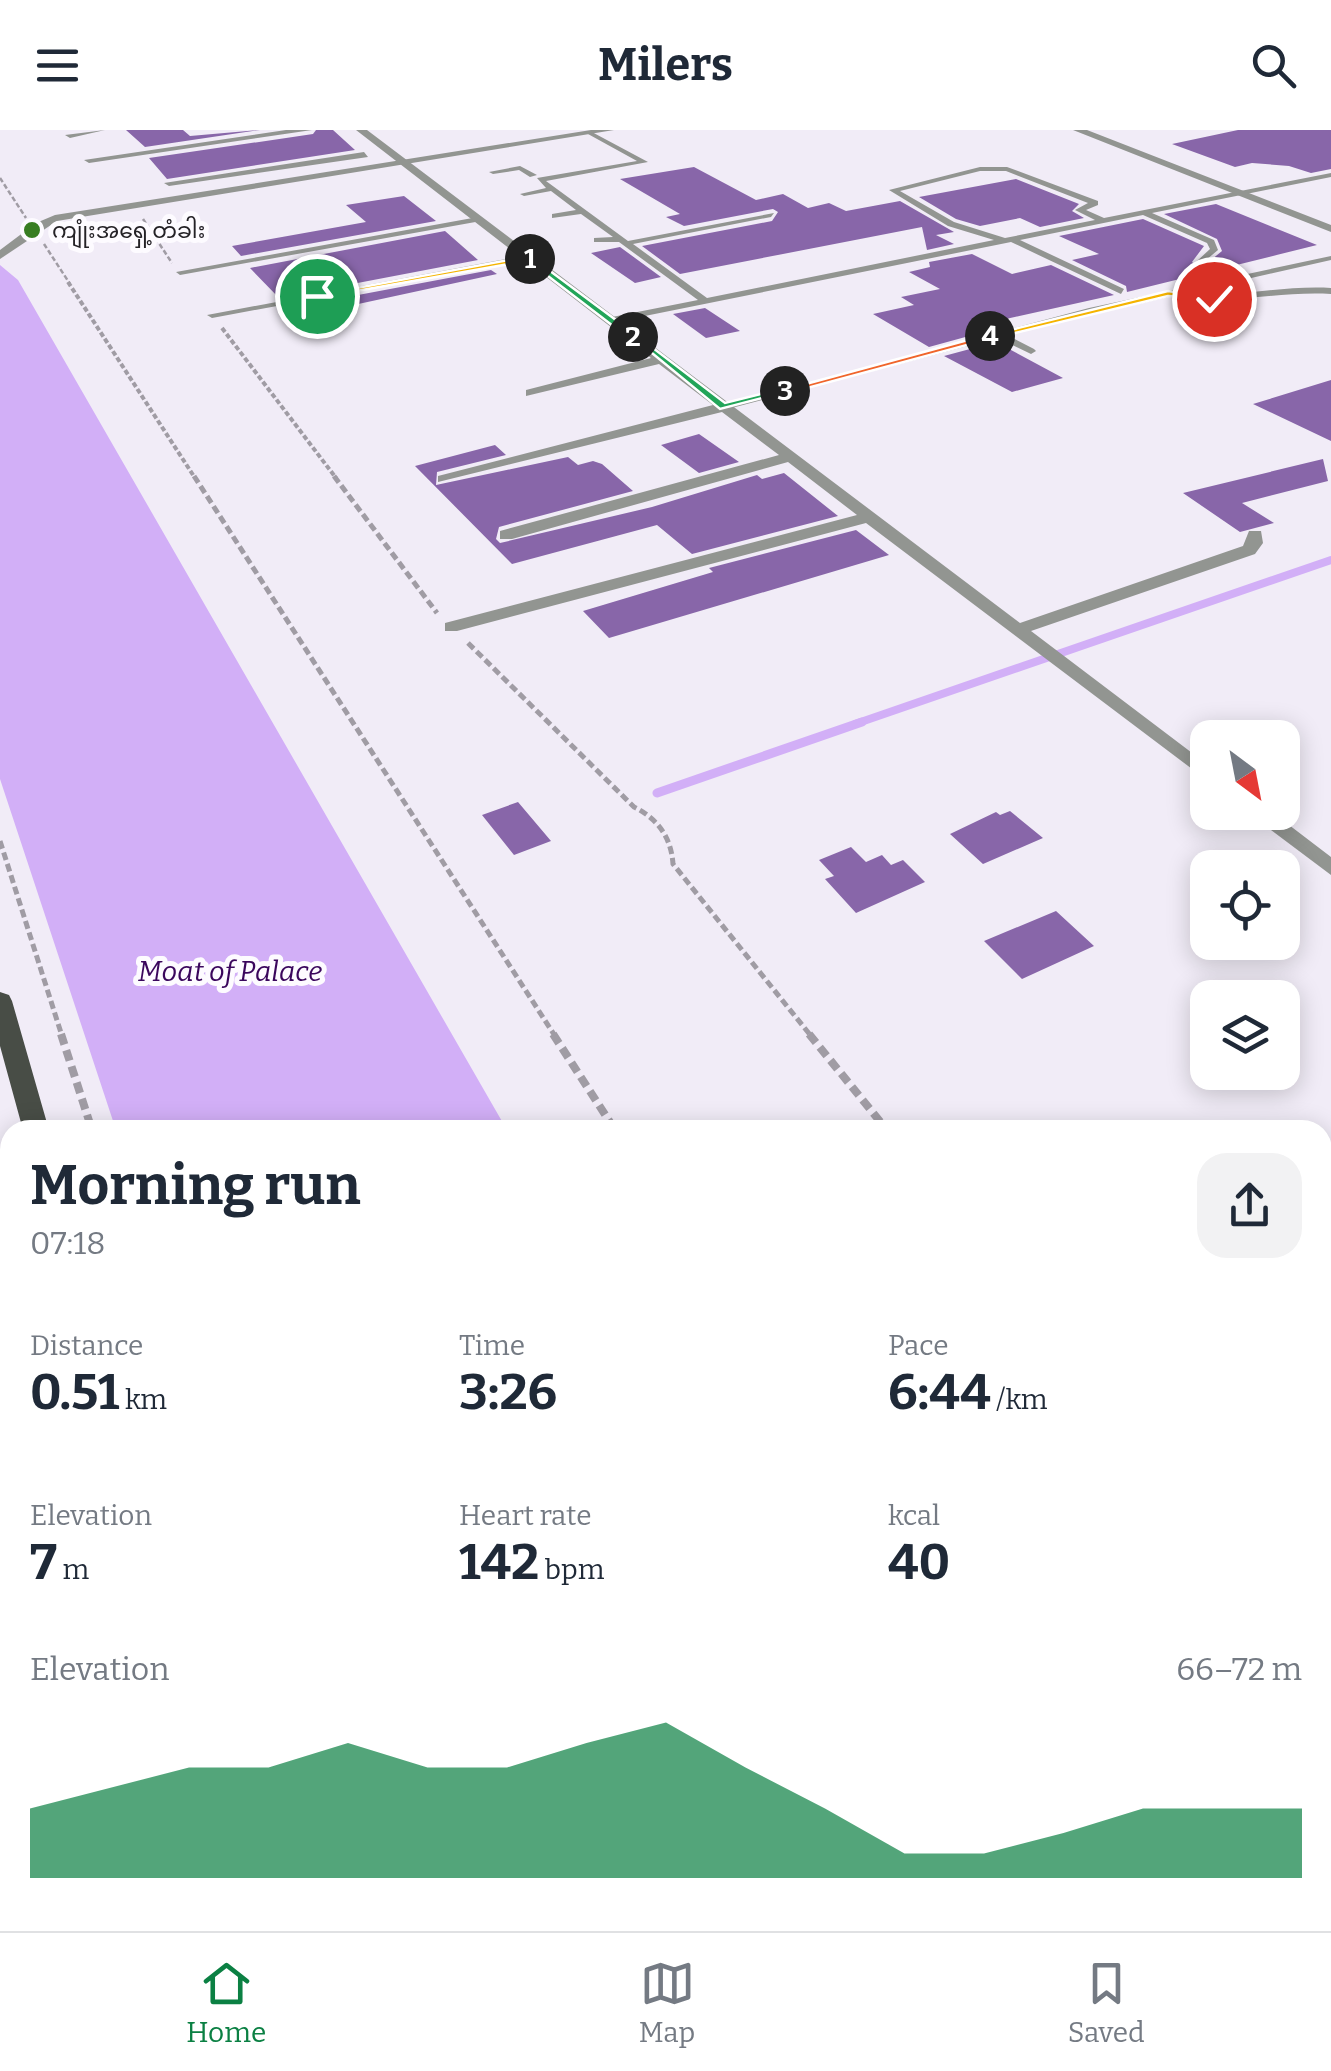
<!DOCTYPE html>
<meta charset="utf-8">
<style>
:root{--surface:#fff;--page:#f2f2f3;--text:#1f2937;--muted:#747a83;--line:#e0e1e3;--accent:#0b8043}
body{margin:0;font-family:Bitter,"Noto Sans Myanmar",serif;background:var(--page);color:var(--text);height:100vh;display:flex;flex-direction:column;font-size:38px;white-space:nowrap}
*{box-sizing:border-box;margin:0}
p{font-size:32px;color:var(--muted)}
.icon{flex:none;width:55px;height:55px;fill:none;stroke:currentColor;stroke-width:2;stroke-linecap:round;stroke-linejoin:round}
.map{position:relative;flex:1;overflow:hidden}
.side{position:absolute;left:0px;top:990px;width:1332px;height:812px;display:flex;flex-direction:column;background:var(--surface);border-radius:30px 30px 0 0;box-shadow:0 5px 25px #0003}
.side>*{flex:none}
.needle{width:65px;rotate:148deg}
.fabs{position:absolute;left:1190px;top:590px;display:grid;gap:20px}
.fabs a{display:grid;place-items:center;width:110px;height:110px;border-radius:20px;background:var(--surface);box-shadow:0 5px 25px #0003;font-size:50px}
.pin{position:absolute;display:grid;place-items:center;width:85px;height:85px;color:#fff;margin:-42px;border:5px solid #fff;border-radius:50%;box-shadow:0 2px 10px #0007}
.km{position:absolute;width:50px;height:50px;margin:-25px;border-radius:50%;background:#222;color:#fff;font-size:28px;line-height:50px;text-align:center}
.round{display:grid;place-items:center;flex:none;width:105px;height:105px;border-radius:30px;background:var(--page)}
.head{display:flex;align-items:center;justify-content:space-between;height:170px;padding:0 30px}
h1{font-size:55px;font-weight:700;line-height:75px}
.figures{display:grid;grid-template-columns:repeat(3,1fr);gap:15px;height:170px;padding:10px 30px}
.figures div{display:grid;align-content:center}
.figures b{font-size:50px;font-weight:700}
.figures small{font-size:28px;font-weight:400}
.figures p{font-size:28px}
.chart{height:280px;padding:20px 30px}
.chart p{display:flex;justify-content:space-between}
.chart svg{width:100%;height:180px;margin-top:10px;fill:var(--accent);opacity:.7}
header{display:flex;justify-content:space-between;align-items:center;height:130px;padding:0 30px;background:var(--surface);font-size:45px;font-weight:700}
.tab-bar{display:flex;justify-content:space-around;align-items:center;height:140px;border-top:2px solid var(--line);background:var(--surface);font-size:28px;color:var(--muted)}
.tab-bar a{display:grid;justify-items:center;gap:5px}
.tab-bar .selected{color:var(--accent)}
.map>svg:first-child{display:block}
</style>
<header><svg class="icon" aria-label="menu" viewBox="0 0 24 24"><path d="M4 6h16M4 12h16M4 18h16"/></svg>Milers<svg class="icon" aria-label="search" viewBox="0 0 24 24"><circle cx="10" cy="10" r="6"/><path d="M15 15l6 6"/></svg></header>
<div class="map">
<svg width="1331" height="1801" viewBox="0 0 1331 1801">
<rect width="100%" height="100%" fill="#f1ecf7"/>
<path fill="#d2aff7" d="M0,135L18,150L507,1000H116L0,649Z
M968,1792L973,1801H382L379,1793Z"/>
<g fill="none" stroke-linecap="round" stroke-linejoin="round">
<path stroke="#d2aff7" stroke-width="8" d="M855,594L1331,430"/>
<path stroke="#d2aff7" stroke-width="9" d="M657,663L862,592"/>
</g>
<path fill="#8866a9" d="M126,0H183L190,6L260,0L145,17Z
M316,0H333L355,20L167,49L149,28L313,4Z
M1238,0H1331V39L1311,43L1289,36L1252,33L1235,37L1172,14Z
M694,37L756,70L783,64L808,78L829,73L846,81L900,71L954,102L936,105L954,114L927,120L922,97L680,144L642,116L772,91L778,82L773,79L684,96L666,87L680,84L620,49Z
M1016,49L1079,74L1072,81L1084,88L1040,97L1020,88L980,96L956,89L919,67Z
M404,66L436,91L241,126L232,116L366,92L346,75Z
M1216,74L1317,115L1127,162L1126,156L1072,130L1099,124L1059,106L1143,89L1204,116L1192,132L1200,139L1222,121L1217,109L1164,84Z
M445,101L478,130L279,168L250,138Z
M620,117L661,147L635,153L591,123Z
M972,124L1012,144L1051,135L1114,165L988,193L992,194L972,199L980,203L929,217L873,184L914,175L901,167L940,159L909,142L930,137L929,132Z
M491,140L497,144L312,184L308,179L294,182L289,178Z
M705,178L740,201L706,208L673,184Z
M996,212L1063,248L1012,262L944,226Z
M1331,250V311L1253,274Z
M699,304L739,332L699,343L661,315Z
M495,315L506,325L437,342L436,355L568,327L578,335L593,331L602,334L633,361L499,397L496,409L500,413L652,377L757,345L762,349L784,343L838,386L692,424L657,395L512,434L415,336Z
M1323,329L1328,351L1242,373L1274,393L1240,402L1183,363Z
M856,400L889,425L609,508L583,481L713,442L709,438Z
M518,672L551,711L514,725L482,685Z
M1010,681L1043,708L983,734L950,704L996,682L1000,685Z
M851,717L866,732L882,725L891,735L903,730L925,752L856,783L825,749L834,746L819,730Z
M1056,781L1094,816L1022,849L984,811Z"/>
<g fill="none" stroke-linecap="round" stroke-linejoin="round">
<path stroke="#a09ca4" stroke-width="2.5" stroke-dasharray="5 2.5" stroke-linecap="butt" d="M0,48L26,88
M143,89L172,133
M44,114L70,154"/>
<path stroke="#a09ca4" stroke-width="4" stroke-dasharray="5 2.5" stroke-linecap="butt" d="M68,152L195,348
M222,198L336,348"/>
<path stroke="#a09ca4" stroke-width="5" stroke-dasharray="8 4" stroke-linecap="butt" d="M194,346L555,906
M334,346L437,483
M468,513L634,677C658,689 671,707 673,734L811,906
M0,711L62,906"/>
<path stroke="#a09ca4" stroke-width="8" stroke-dasharray="11 6" stroke-linecap="butt" d="M61,904L92,1000
M553,904L615,1000
M809,904L887,1000"/>
<path stroke="#a09ca4" stroke-width="9" stroke-dasharray="14 8" stroke-linecap="butt" d="M1322,1516L1331,1526
M346,1792L349,1801
M1128,1792L1133,1801"/>
<path fill="#929591" fill-rule="evenodd" d="M590,1L648,32L546,51L628,111L774,83L771,87L633,114L707,168L994,110L948,96L889,60L980,37H1007L1098,71V75L1086,80L1104,88L1331,43V47L1152,83L1214,110L1218,120L1200,135L1196,132L1210,119L1207,113L1143,85L1020,110L1124,159L1121,164L1011,112L610,193L607,188L698,170L619,112H594V108L613,107L581,84L552,88V84L576,80L551,61L524,66L520,64L546,58L537,48L637,31L588,4ZM980,41H1006L1088,73L1075,80L1095,90L1005,108L954,92L900,61Z
M520,36L537,45L530,47L519,40L493,44L489,42Z
M478,87L481,91L180,145L176,142Z
M527,125L530,129L212,188L207,185Z
M1331,126V130L1181,164C1231,169 1280,155 1331,158V164C1280,161 1230,174 1179,169L1176,165L1007,205L1034,219L1036,221L1031,224L998,208L724,280L719,277L1089,178Z"/>
<path fill="#929591" fill-rule="evenodd" d="M105,0L70,8L65,5Z
M286,0H312L89,33L84,30Z
M356,0H367L1020,493L1243,416L1249,401H1261L1263,413L1255,424L1031,501L1208,635V651L866,393L457,501H445V493L857,385L788,332L512,409H500V401L779,325L722,282L438,352V346L713,275L659,234L526,266V260L651,228Z
M1073,0H1087L1331,95V102Z
M364,22L368,27L169,56L164,53Z
M1247,682H1272L1331,727V745Z
M10,1738V1779L0,1783V1742Z"/>
<path fill="#929591" fill-rule="evenodd" d="M591,0H614L57,91L0,129V120L36,93L55,85Z"/>
<path fill="#484d46" fill-rule="evenodd" d="M0,862L9,865L12,871L49,1000H23L0,916Z
M0,1173L10,1176V1245L0,1241Z
M115,1792H155L157,1801H117Z
M238,1792H278L280,1801H240Z"/>
</g>
<path fill="#f5b400" stroke="#fff" stroke-width="2.5" d="M530,126L532,130L317,168L313,166Z"/>
<path fill="#22a559" stroke="#fff" stroke-width="2.5" d="M530,126L636,205V209H630L527,130Z"/>
<path fill="#22a559" stroke="#fff" stroke-width="2.5" d="M630,205H636L725,273L785,258L789,261L720,279Z"/>
<path fill="#f0652b" stroke="#fff" stroke-width="2.5" d="M990,204L993,208L785,264L780,261Z"/>
<path fill="#f5b400" stroke="#fff" stroke-width="2.5" d="M1168,161L1218,169L1168,166L990,209L986,206Z"/>
<circle fill="#387e22" stroke="#fdfbff" stroke-width="4" cx="32" cy="100" r="10"/>
<g text-anchor="middle" dominant-baseline="central" stroke-width="10" stroke-linejoin="round" paint-order="stroke">
<g font-size="22" fill="#242226" stroke="#fdfbff" text-anchor="start">
<text x="52" y="100">ကျုံးအရှေ့တံခါး</text>
</g>
<g font-size="28" font-style="italic" fill="#3a065c" stroke="#fdfbff">
<text x="230" y="841">Moat of Palace</text>
</g>
</g>
</svg>
<div class="fabs">
<a><svg class="needle" viewBox="-14 -14 28 28"><path d="M0-13l5 13h-10z" fill="#e53935"/><path d="M0 13l5-13h-10z" fill="#747a83"/></svg></a>
<a><svg class="icon" aria-label="locate" viewBox="0 0 24 24"><circle cx="12" cy="12" r="6"/><path d="M12 2v4M12 18v4M2 12h4M18 12h4"/></svg></a>
<a><svg class="icon" aria-label="layers" viewBox="0 0 24 24"><path d="M12 4l9 5-9 5-9-5zM3 14l9 5 9-5"/></svg></a>
</div>
<div class="pin" style="left:317px;top:166px;background:#1e9e55"><svg class="icon" aria-label="arrive" viewBox="0 0 24 24"><path d="M6 21V4h12l-3 4 3 4H6"/></svg></div>
<div class="pin" style="left:1214px;top:169px;background:#d93025"><svg class="icon" aria-label="check" viewBox="0 0 24 24"><path d="M5 12l5 5 9-10"/></svg></div>
<b class="km" style="left:530px;top:129px">1</b>
<b class="km" style="left:633px;top:207px">2</b>
<b class="km" style="left:785px;top:261px">3</b>
<b class="km" style="left:990px;top:206px">4</b>
<section class="side">
<div class="head"><div><h1>Morning run</h1><p>07:18</p></div><a class="round"><svg class="icon" aria-label="share" viewBox="0 0 24 24"><path d="M12 15V3M7 8l5-5 5 5M5 13v7h14v-7"/></svg></a></div>
<div class="figures">
<div><p>Distance</p><b>0.51<small> km</small></b></div>
<div><p>Time</p><b>3:26</b></div>
<div><p>Pace</p><b>6:44<small> /km</small></b></div>
</div>
<div class="figures">
<div><p>Elevation</p><b>7<small> m</small></b></div>
<div><p>Heart rate</p><b>142<small> bpm</small></b></div>
<div><p>kcal</p><b>40</b></div>
</div>
<div class="chart"><p><span>Elevation</span>66–72 m</p>
<svg viewBox="0 0 160 44" preserveAspectRatio="none"><path d="M0 44V27L10 22L20 17L30 17L40 11L50 17L60 17L70 11L80 6L90 17L100 27L110 38L120 38L130 33L140 27L150 27L160 27V44z"/></svg>
</div>
</section>
</div>
<nav class="tab-bar">
<a class="selected"><svg class="icon" aria-label="home" viewBox="0 0 24 24"><path d="M3 11l9-7 9 7M6 9v11h12V9"/></svg>Home</a>
<a><svg class="icon" aria-label="map" viewBox="0 0 24 24"><path d="M3 6l6-2 6 2 6-2v14l-6 2-6-2-6 2zM9 4v14M15 6v14"/></svg>Map</a>
<a><svg class="icon" aria-label="saved" viewBox="0 0 24 24"><path d="M7 4h10v16l-5-4-5 4z"/></svg>Saved</a>
</nav>
